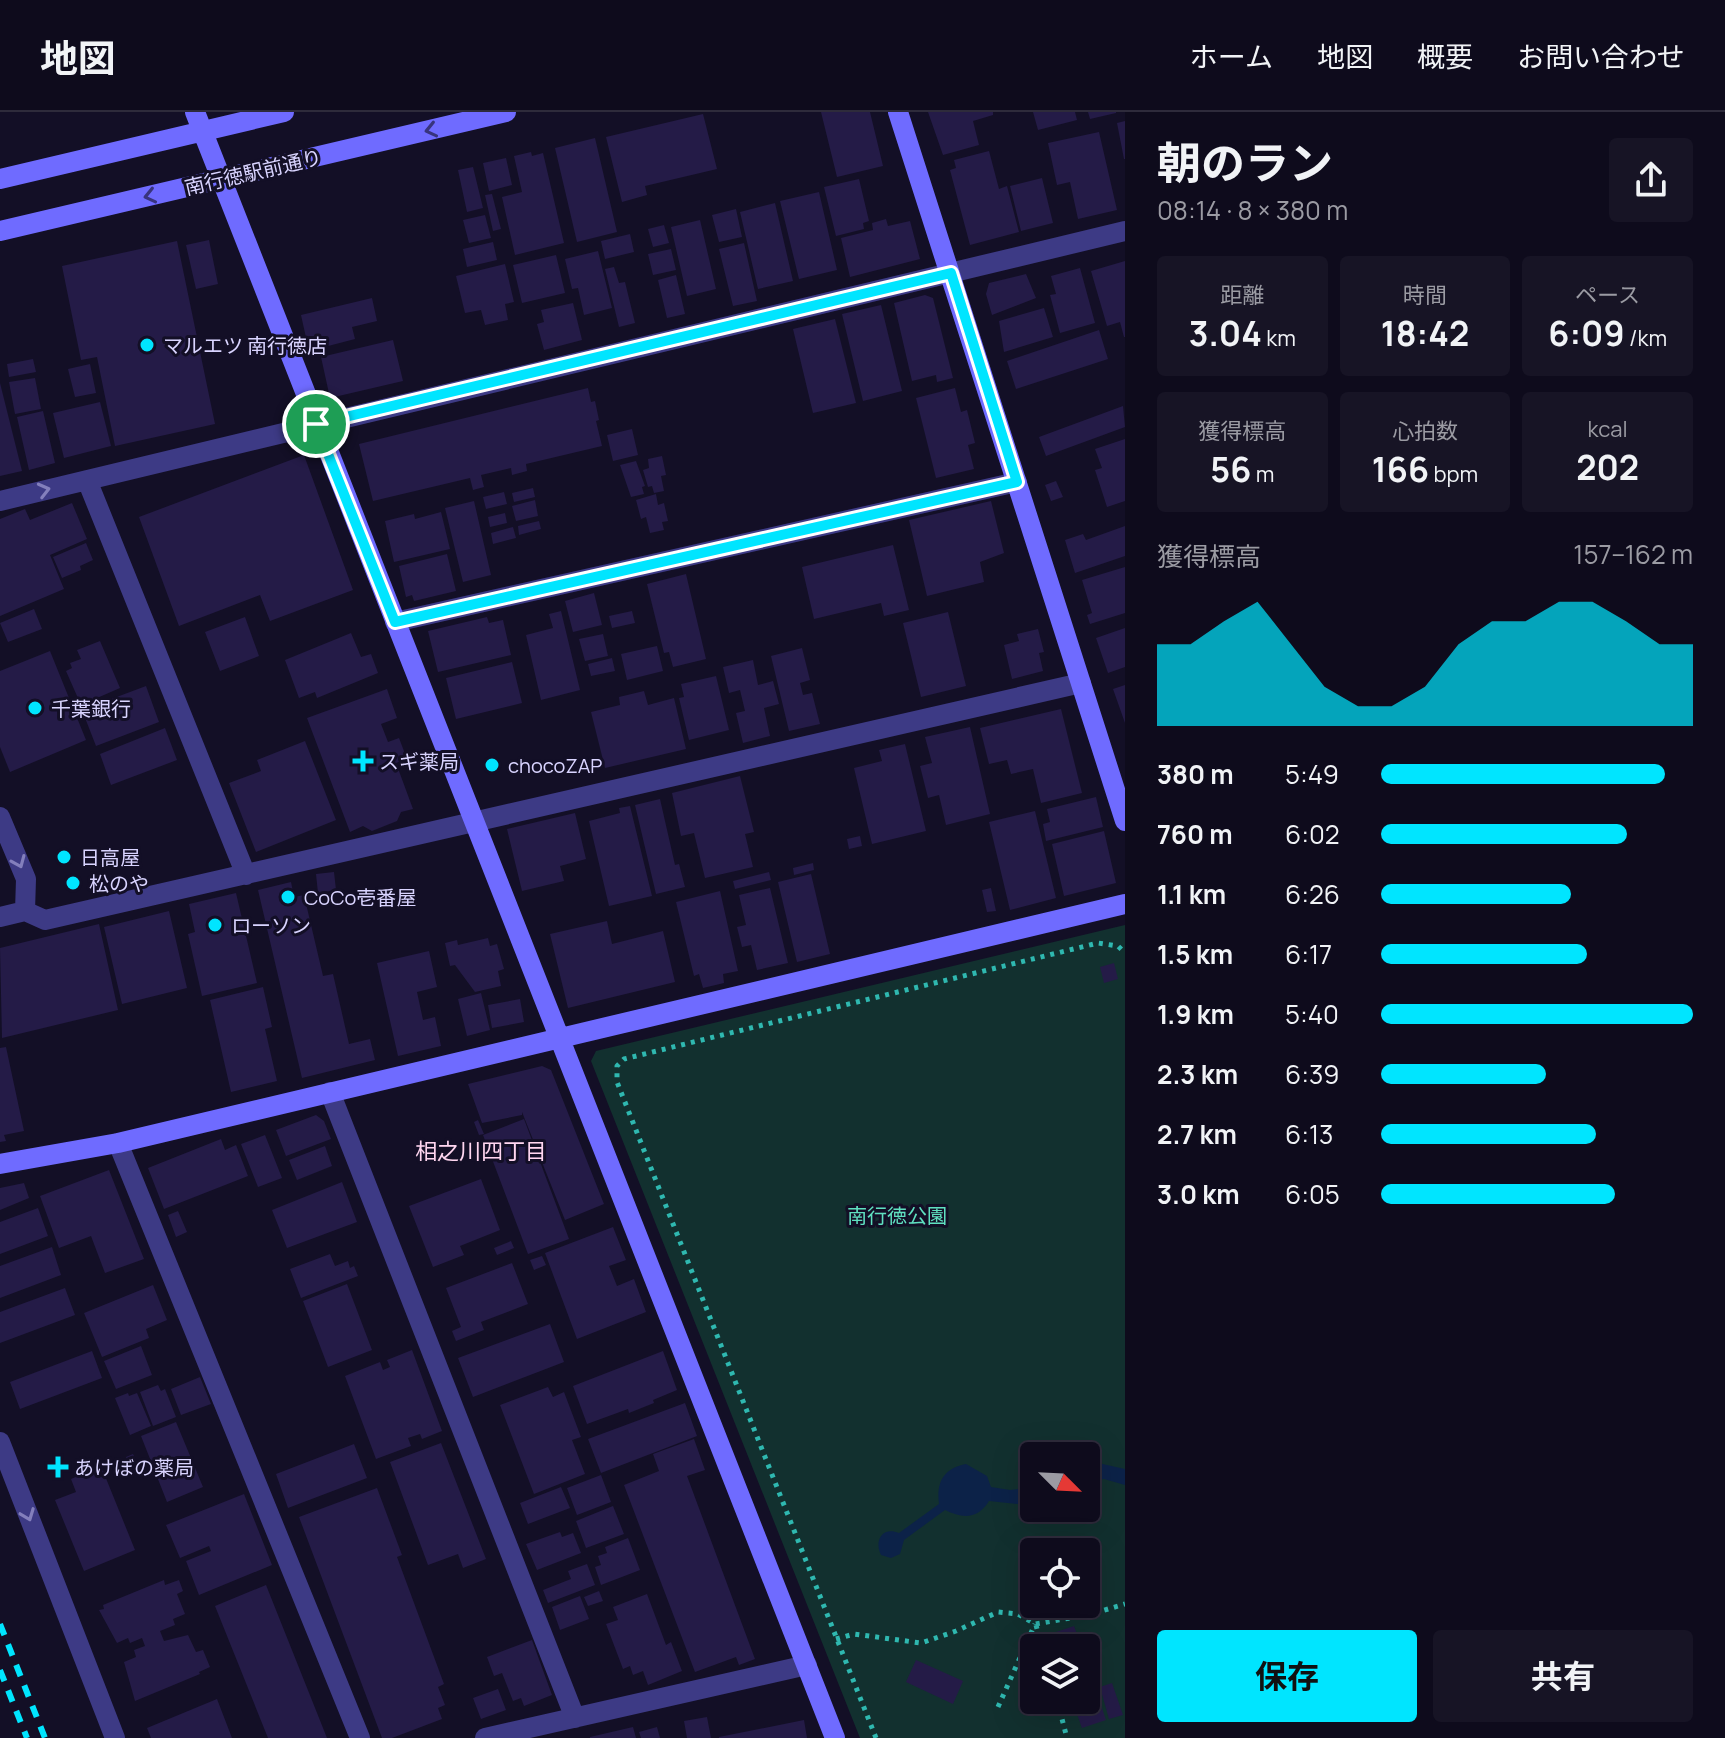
<!DOCTYPE html>
<html lang="ja">
<meta charset="utf-8">
<style>
:root{--surface:#0e0b1c;--page:#171425;--text:#f1f3f6;--muted:#9b9ba3;--line:#2e2b3b;--accent:#00e5ff}
body{margin:0;font-family:Manrope,"Noto Sans JP",sans-serif;background:var(--page);color:var(--text);height:100vh;display:flex;flex-direction:column;font-size:30px;white-space:nowrap}
*{box-sizing:border-box;margin:0}
p{font-size:26px;color:var(--muted)}
.icon{flex:none;width:44px;height:44px;fill:none;stroke:currentColor;stroke-width:2;stroke-linecap:round;stroke-linejoin:round}
.map{position:relative;flex:1;overflow:hidden}
.drawer{display:flex;flex-direction:column;background:var(--surface);width:600px}
.drawer>*{flex:none}
.needle{width:52px;rotate:114deg}
.buttons{position:absolute;left:1020px;top:1330px;display:grid;gap:16px}
.buttons a{display:grid;place-items:center;width:80px;height:80px;border-radius:8px;background:var(--surface);box-shadow:0 8px 32px #0002,0 0 0 2px var(--line);font-size:40px}
.pin{position:absolute;display:grid;place-items:center;width:68px;height:68px;color:#fff;margin:-34px;border:4px solid #fff;border-radius:50%;box-shadow:0 2px 8px #0007}
.round{display:grid;place-items:center;flex:none;width:84px;height:84px;border-radius:8px;background:var(--page)}
.overview{display:flex;align-items:center;justify-content:space-between;height:136px;padding:0 32px}
h1{font-size:44px;font-weight:700;line-height:60px}
.figures{display:grid;grid-template-columns:repeat(3,1fr);gap:12px;height:136px;padding:8px 32px}
.figures div{display:grid;align-content:center;border-radius:8px;background:var(--page);text-align:center}
.figures b{font-size:34px;font-weight:700}
.figures small{font-size:22px;font-weight:400}
.figures p{font-size:22px}
.chart{height:224px;padding:16px 32px}
.chart p{display:flex;justify-content:space-between}
.chart svg{width:100%;height:144px;margin-top:8px;fill:var(--accent);opacity:.7}
.action{display:flex;gap:16px;margin-top:auto;padding:16px 32px}
.action a{flex:1;height:92px;border-radius:8px;background:var(--accent);color:#111;font-size:32px;font-weight:700;line-height:92px;text-align:center}
.action a+a{background:var(--page);color:var(--text)}
ul{padding:0 32px;list-style:none;font-size:26px}
li{display:grid;grid-template-columns:128px 96px 1fr;align-items:center;height:60px}
li i{height:20px;border-radius:10px;background:var(--accent)}
header{display:flex;align-items:center;gap:48px;box-sizing:border-box;height:112px;padding:0 40px;background:var(--surface);border-bottom:2px solid var(--line)}
header strong{font-size:38px}
nav{display:flex;gap:44px;margin-inline-start:auto;font-size:28px}
main{display:flex;flex:1;min-height:0}
.map>svg:first-child{display:block}
</style>
<header>
<strong>地図</strong>
<nav><a>ホーム</a><a>地図</a><a>概要</a><a>お問い合わせ</a></nav>
</header>
<main>
<div class="map">
<svg width="1125" height="1626" viewBox="0 0 1125 1626">
<rect width="100%" height="100%" fill="#130f26"/>
<path fill="#12302f" fill-rule="evenodd" d="M1125,813V1626H860L591,949L596,939ZM1034,1344H1086V1396H1034ZM1034,1440H1086V1492H1034ZM1034,1536H1086V1588H1034Z"/>
<path fill="#0c2248" d="M1098,1351L1125,1357V1373L1104,1367L1086,1370V1354Z
M966,1352L987,1364L991,1375L1010,1378L1034,1375V1389L1017,1392L989,1389C978,1407 963,1407 945,1398L904,1428L900,1442L891,1446L881,1443C874,1429 882,1414 899,1421L939,1392C936,1370 944,1356 966,1352Z"/>
<path fill="#241b47" d="M821,0H870L883,54L837,65Z
M928,0H993V3L973,9L979,33L943,43Z
M1033,0H1075L1077,8L1038,18Z
M1088,0H1116V1L1090,7Z
M703,2L717,57L645,74L647,83L622,90L606,25Z
M1125,9V47H1124L1117,11Z
M1099,20L1117,98L1078,107L1070,70L1057,73L1048,31Z
M595,26L617,120L577,130L555,36Z
M989,39L999,77L1007,74L1019,120L970,133L950,58L956,56L954,48Z
M531,40L532,44L543,41L564,131L515,143L502,85L522,80L514,44Z
M506,46L512,73L489,79L483,51Z
M473,55L483,96L467,100L458,58Z
M1042,66L1053,111L1021,119L1010,74Z
M859,67L869,109L863,111L864,117L836,124L824,75Z
M819,80L837,158L799,167L780,89Z
M492,82L501,117L493,119L485,83Z
M775,91L793,169L758,177L740,100Z
M736,97L742,125L719,130L712,103Z
M485,103L491,126L469,131L463,108Z
M886,107L888,114L910,109L920,147L850,165L841,126L873,118L872,111Z
M700,108L716,177L687,184L671,115Z
M664,113L669,131L653,135L648,117Z
M630,122L634,140L605,147L601,129Z
M209,128L218,172L196,177L186,133Z
M177,129L215,312L115,334L97,245L81,248L62,154Z
M493,130L497,148L467,155L463,137Z
M744,131L757,189L733,194L719,137Z
M671,137L676,158L653,163L648,142Z
M598,139L612,196L584,203L578,176L572,177L565,147Z
M556,143L565,181L522,191L513,153Z
M1125,149V225H1124L1120,210L1107,214L1091,159Z
M505,152L514,190L505,192L508,208L485,213L481,198L465,201L456,164Z
M614,155L619,171L625,170L635,211L619,215L605,157Z
M1080,156L1095,211L1060,221L1050,183L1056,182L1051,164Z
M1026,162L1036,186L992,203L986,182L989,171Z
M676,163L685,202L667,206L658,168Z
M925,183L933,186L953,266L937,270L936,263L912,269L894,191Z
M372,186L377,209L352,215L355,227L309,239L301,203Z
M573,191L582,228L544,238L537,212L544,210L541,198Z
M881,193L902,279L863,289L842,202Z
M1044,196L1053,225L1004,240L999,209Z
M835,207L856,291L813,301L793,217Z
M1099,218L1108,247L1016,277L1007,249Z
M393,228L403,269L330,286L321,245Z
M33,247L36,260L9,265L7,252Z
M90,252L96,281L75,285L68,257Z
M35,266L41,297L15,302L9,270Z
M0,271L22,359L0,364Z
M588,276L591,290L595,289L599,308L596,309L602,334L526,352L527,359L512,363L511,356L481,363L484,375L473,378L470,366L373,389L359,332Z
M955,276L961,300L967,298L975,331L968,333L974,357L936,366L916,286Z
M100,290L111,334L64,346L53,301Z
M1123,294L1125,315L1046,344L1039,325Z
M43,299L55,351L29,358L17,305Z
M632,317L638,343L613,349L607,323Z
M1125,327V389L1107,395L1095,358L1102,356L1095,337Z
M304,343L353,478L270,509L260,483L179,514L139,405Z
M662,344L666,363L661,364L664,379L654,381L652,374L648,375L643,358L649,356L648,347Z
M636,349L645,374L642,375L644,382L631,385L620,353Z
M1056,369L1063,385L1051,389L1045,373Z
M533,376L535,385L514,390L512,381Z
M504,380L507,392L486,397L483,385Z
M656,382L658,393L664,391L668,409L662,410L664,418L650,421L646,405L641,407L636,388Z
M535,388L538,404L516,409L512,394Z
M474,389L491,463L463,470L445,396Z
M991,389L1004,441L980,450L984,470L927,484L909,408Z
M72,391L87,427L50,443L64,477L0,504V407L25,397L30,408Z
M441,400L450,437L394,450L385,409L414,402L415,407Z
M505,401L507,411L490,415L488,405Z
M539,409L541,417L519,423L518,414Z
M1125,414V444L1075,461L1065,428L1083,422L1086,428Z
M513,415L516,426L493,432L491,421Z
M86,431L93,448L80,454L81,458L62,466L53,445Z
M893,433L909,498L884,504L881,491L814,507L802,455Z
M447,442L456,479L414,489L412,483L406,485L399,454Z
M1125,455V501L1090,512L1087,503L1092,501L1082,468Z
M686,462L706,547L673,555L669,540L664,541L647,472Z
M594,481L602,513L573,520L565,489Z
M34,497L42,517L8,530L0,511Z
M561,499L580,578L541,588L526,523L553,516L549,502Z
M632,499L635,511L612,516L609,504Z
M948,500L966,574L921,585L903,511Z
M245,505L259,544L220,559L205,520Z
M487,505L489,511L503,508L511,543L438,560L428,519Z
M1125,516V555L1108,561L1096,526Z
M1038,517L1044,540L1039,541L1043,559L1012,567L1004,533L1019,529L1017,522Z
M351,521L361,545L371,542L378,561L317,586L315,580L299,586L285,548Z
M603,522L608,544L585,549L579,527Z
M100,529L120,576L81,593L66,559L72,556L70,551L81,547L77,538Z
M657,534L663,559L627,568L621,542Z
M802,536L810,568L800,571L803,583L812,581L820,612L789,619L771,544Z
M50,539L86,628L10,660L0,635V559Z
M612,546L615,559L591,564L588,552Z
M753,548L758,573L773,569L779,592L764,596L770,624L743,631L736,601L745,599L740,578L729,581L723,555Z
M512,550L522,591L456,607L446,566Z
M716,564L729,618L689,628L679,586L684,585L681,572Z
M1125,573V611L1113,577Z
M146,574L159,610L96,634L82,598Z
M387,577L397,606L381,612L388,630L399,626L407,647L396,651L413,697L401,700L397,709L372,719L363,714L350,720L307,606Z
M644,579L648,593L674,586L686,637L605,656L591,600L620,593L619,585Z
M1061,597L1082,681L1041,691L1033,657L1011,662L1007,648L989,652L980,616Z
M970,615L990,702L946,713L939,683L928,686L920,654L932,651L925,625Z
M165,616L177,648L111,673L100,642Z
M305,629L336,708L256,740L229,671L261,659L257,648Z
M905,632L926,719L872,732L854,656L882,649L879,638Z
M740,664L754,720L745,722L753,755L705,766L694,721L681,724L672,681Z
M1096,685L1103,715L1046,729L1043,712L1050,710L1047,697Z
M660,687L675,753L679,752L685,775L656,782L635,693Z
M630,694L652,784L609,794L589,709L620,701L619,696Z
M1035,699L1056,786L1010,798L989,710Z
M575,701L586,747L560,754L564,769L522,779L507,717Z
M1104,719L1116,771L1064,784L1052,732Z
M860,724L862,734L849,737L847,727Z
M813,751L814,758L794,763L793,756Z
M334,760L336,778L318,781L316,762Z
M769,760L771,768L735,777L733,769Z
M811,762L830,842L797,850L778,770Z
M291,770L294,785L304,783L323,864L333,862L349,932L370,927L375,948L302,966L258,778Z
M770,776L788,851L757,858L751,833L742,835L737,815L746,813L739,783Z
M991,776L996,799L987,800L982,778Z
M720,779L738,859L723,862L724,871L703,876L699,862L694,864L676,790Z
M236,781L257,871L202,884L188,822L195,820L189,792Z
M169,799L187,876L122,892L104,815Z
M607,809L612,832L663,819L675,870L568,896L550,822Z
M99,812L118,898L2,926L0,836Z
M488,826L490,834L497,832L504,857L498,859L501,874L475,880L455,853L450,854L445,831L457,828L458,833Z
M429,839L437,875L417,880L423,908L435,905L441,934L398,944L377,851Z
M1114,851L1118,867L1104,871L1100,855Z
M263,875L272,915L265,917L277,969L231,980L210,888Z
M481,881L490,918L467,924L458,887Z
M520,887L524,910L492,916L488,893Z
M6,935L24,1019L4,1023L6,1029L0,1030V936Z
M542,954L551,958L604,1092L565,1108L522,1000V1003L482,1011L468,972Z
M316,1003L324,1009L331,1027L286,1044L276,1018Z
M524,1007L569,1127L528,1142L483,1023Z
M478,1008L484,1022L479,1023L474,1010Z
M265,1023L282,1066L258,1075L241,1032Z
M221,1027L225,1038L236,1033L248,1064L164,1097L148,1056Z
M325,1034L332,1054L297,1068L289,1048Z
M109,1058L144,1147L105,1161L91,1124L59,1136L40,1084Z
M481,1067L500,1118L460,1134L464,1143L433,1155L409,1094Z
M342,1070L357,1110L287,1136L272,1098Z
M24,1071L29,1086L0,1098V1076Z
M38,1096L48,1124L0,1142V1110Z
M178,1099L187,1120L176,1125L168,1103Z
M613,1115L626,1148L609,1154L617,1174L634,1167L646,1200L577,1227L545,1141Z
M511,1129L514,1136L497,1143L494,1136Z
M52,1135L61,1163L0,1186V1154Z
M330,1142L335,1154L348,1149L350,1156L354,1154L358,1164L301,1186L290,1157Z
M542,1144L546,1153L534,1158L530,1148Z
M512,1151L528,1192L481,1210L484,1218L456,1229L452,1219L461,1215L446,1176Z
M347,1172L372,1238L328,1255L303,1189Z
M153,1173L167,1208L146,1217L149,1226L102,1245L84,1201Z
M65,1176L75,1203L0,1231V1200Z
M550,1212L564,1250L473,1285L458,1246Z
M141,1234L152,1263L116,1277L104,1249Z
M412,1238L442,1319L422,1327L420,1322L408,1326L411,1334L376,1347L345,1264L380,1250L383,1258L390,1255L387,1248Z
M92,1239L102,1266L20,1297L10,1270Z
M663,1239L677,1278L653,1288L654,1291L629,1301L628,1297L587,1312L573,1274Z
M200,1265L211,1292L181,1303L171,1277Z
M158,1273L161,1279L165,1277L176,1305L153,1314L140,1280Z
M548,1275L553,1285L564,1280L581,1325L572,1328L585,1362L534,1382L500,1293Z
M128,1281L129,1284L137,1281L151,1314L130,1323L115,1286Z
M685,1291L697,1324L601,1361L588,1327Z
M176,1310L203,1375L167,1390L141,1324Z
M694,1327L705,1358L687,1364L755,1547L739,1553L736,1545L695,1560L624,1373L659,1359L653,1342Z
M441,1331L486,1447L463,1456L458,1442L428,1453L390,1350Z
M354,1332L367,1366L288,1396L276,1362Z
M133,1342L138,1353L130,1356L126,1345Z
M121,1346L125,1358L118,1361L113,1349Z
M101,1354L135,1438L84,1459L55,1388L76,1380L71,1367Z
M601,1363L611,1390L577,1403L567,1376Z
M561,1375L570,1396L528,1412L520,1391Z
M377,1376L402,1443L397,1445L444,1572L438,1575L445,1593L438,1596L442,1607L392,1626H382L299,1405Z
M244,1382L272,1453L199,1483L186,1449L211,1439L209,1434L180,1446L166,1413Z
M613,1394L624,1422L586,1436L576,1409Z
M560,1420L562,1425L573,1421L581,1441L537,1458L526,1432Z
M628,1426L640,1458L601,1473L595,1455L601,1453L598,1444L607,1441L605,1435Z
M587,1452L595,1473L548,1491L543,1478L571,1467L568,1459Z
M164,1468L165,1473L179,1468L183,1479L177,1482L185,1502L173,1507L175,1513L160,1519L164,1529L188,1523L196,1540L203,1538L210,1555L199,1560L200,1562L135,1589L124,1550L136,1545L134,1538L145,1534L142,1526L130,1531L128,1526L117,1531L99,1498L104,1497L103,1493Z
M266,1473L327,1626H268L215,1494Z
M599,1479L603,1489L588,1494L584,1485Z
M647,1482L666,1533L671,1530L682,1559L648,1573L643,1559L633,1563L630,1554L623,1557L606,1512L618,1508L613,1495Z
M580,1484L589,1507L560,1518L552,1495Z
M1074,1514L1082,1536H1055L1050,1522Z
M532,1528L552,1583L524,1594L521,1586L513,1589L502,1561L494,1564L487,1545Z
M916,1548L963,1569L953,1592L906,1570Z
M1087,1551L1106,1608L1082,1616L1072,1588H1086Z
M1112,1571L1123,1603L1109,1607L1100,1575Z
M498,1577L506,1598L481,1607L473,1586Z
M217,1587L232,1626H151L147,1616Z
M707,1605L711,1626H687L684,1609Z
M804,1608L807,1626H719V1625Z
M633,1615L636,1626H590V1625Z
M657,1615L660,1626H641L639,1620Z"/>
<g fill="none" stroke-linecap="round" stroke-linejoin="round">
<path stroke="#2fb8b0" stroke-width="5" stroke-dasharray="4 6" stroke-linecap="butt" d="M1036,1513L1042,1536
M836,1527L854,1522L921,1531L956,1519L998,1500L1018,1502L1035,1512L1088,1503L1125,1492
M1057,1588L1067,1626
M998,1595L1035,1512
M876,1626L617,970V954L624,947L1098,831L1118,834L1125,841"/>
<path stroke="#3d3a85" stroke-width="20" d="M87,368L246,763
M0,389L1125,119
M395,510L1017,370
M0,705L26,767L25,799
M0,805L25,799L45,808L1081,571
M330,980L575,1606
M118,1031L360,1626
M0,1330L115,1626
M485,1626L807,1553"/>
<path stroke="#6f6bff" stroke-width="20" d="M195,0L835,1626
M898,0L1125,709
M0,67L284,0
M0,119L506,0
M0,1052L118,1031L1125,792"/>
<path stroke="#00e5ff" stroke-width="6" stroke-dasharray="12 10" stroke-linecap="butt" d="M0,1512L45,1626
M0,1558L27,1626"/>
</g>
<defs><path id="oneway-chevron" d="M-2-3.5L2.5 0L-2 3.5" fill="none" stroke-width="1.6" stroke-linecap="round" stroke-linejoin="round" transform="scale(2)"/></defs>
<g stroke="#38347d">
<use href="#oneway-chevron" transform="translate(431 18) rotate(167)"/>
<use href="#oneway-chevron" transform="translate(150 84) rotate(167)"/>
</g>
<g stroke="#837fbc">
<use href="#oneway-chevron" transform="translate(44 378) rotate(-14)"/>
<use href="#oneway-chevron" transform="translate(19 750) rotate(67)"/>
<use href="#oneway-chevron" transform="translate(28 1403) rotate(69)"/>
</g>
<g fill="none" stroke-linecap="round" stroke-linejoin="round">
<g stroke="#fff" stroke-width="16">
<path id="route" d="M951,161L1017,370L395,510L316,312Z"/>
</g>
<use href="#route" stroke="#00e5ff" stroke-width="10"/>
</g>
<g fill="#00e5ff" stroke="#130f26" stroke-width="3">
<circle cx="147" cy="233" r="8"/>
<circle cx="35" cy="596" r="8"/>
<path d="M359 637h8v8h8v8h-8v8h-8v-8h-8v-8h8z"/>
<circle cx="492" cy="653" r="8"/>
<circle cx="64" cy="745" r="8"/>
<circle cx="73" cy="771" r="8"/>
<circle cx="288" cy="785" r="8"/>
<circle cx="215" cy="813" r="8"/>
<path d="M54 1343h8v8h8v8h-8v8h-8v-8h-8v-8h8z"/>
</g>
<g text-anchor="middle" dominant-baseline="central" stroke-width="6" stroke-linejoin="round" paint-order="stroke">
<g font-size="20" fill="#d9d4ff" stroke="#130f26">
<text transform="translate(253 60) rotate(-13)">南行徳駅前通り</text>
</g>
<g font-size="20" fill="#d9d4ff" stroke="#130f26" text-anchor="start">
<text x="163" y="233">マルエツ 南行徳店</text>
<text x="51" y="596">千葉銀行</text>
<text x="379" y="649">スギ薬局</text>
<text x="508" y="653">chocoZAP</text>
<text x="80" y="745">日高屋</text>
<text x="89" y="771">松のや</text>
<text x="304" y="785">CoCo壱番屋</text>
<text x="231" y="813">ローソン</text>
<text x="74" y="1355">あけぼの薬局</text>
</g>
<g font-size="20" fill="#5fe0c0" stroke="#130f26">
<text x="897" y="1103">南行徳公園</text>
</g>
<g font-size="22" fill="#ffd6f0" stroke="#130f26">
<text x="481" y="1039">相之川四丁目</text>
</g>
</g>
</svg>
<div class="buttons">
<a><svg class="needle" viewBox="-14 -14 28 28"><path d="M0-13l5 13h-10z" fill="#e53935"/><path d="M0 13l5-13h-10z" fill="#9b9ba3"/></svg></a>
<a><svg class="icon" aria-label="locate" viewBox="0 0 24 24"><circle cx="12" cy="12" r="6"/><path d="M12 2v4M12 18v4M2 12h4M18 12h4"/></svg></a>
<a><svg class="icon" aria-label="layers" viewBox="0 0 24 24"><path d="M12 4l9 5-9 5-9-5zM3 14l9 5 9-5"/></svg></a>
</div>
<div class="pin" style="left:316px;top:312px;background:#1e9e55"><svg class="icon" aria-label="arrive" viewBox="0 0 24 24"><path d="M6 21V4h12l-3 4 3 4H6"/></svg></div>
</div>
<section class="drawer">
<div class="overview"><div><h1>朝のラン</h1><p>08:14 · 8 × 380 m</p></div><a class="round"><svg class="icon" aria-label="share" viewBox="0 0 24 24"><path d="M12 15V3M7 8l5-5 5 5M5 13v7h14v-7"/></svg></a></div>
<div class="figures">
<div><p>距離</p><b>3.04<small> km</small></b></div>
<div><p>時間</p><b>18:42</b></div>
<div><p>ペース</p><b>6:09<small> /km</small></b></div>
</div>
<div class="figures">
<div><p>獲得標高</p><b>56<small> m</small></b></div>
<div><p>心拍数</p><b>166<small> bpm</small></b></div>
<div><p>kcal</p><b>202</b></div>
</div>
<div class="chart"><p><span>獲得標高</span>157–162 m</p>
<svg viewBox="0 0 160 44" preserveAspectRatio="none"><path d="M0 44V19L10 19L20 12L30 6L40 19L50 32L60 38L70 38L80 32L90 19L100 12L110 12L120 6L130 6L140 12L150 19L160 19V44z"/></svg>
</div>
<ul>
<li><b>380 m</b>5:49<i style="width:91%"></i></li>
<li><b>760 m</b>6:02<i style="width:79%"></i></li>
<li><b>1.1 km</b>6:26<i style="width:61%"></i></li>
<li><b>1.5 km</b>6:17<i style="width:66%"></i></li>
<li><b>1.9 km</b>5:40<i style="width:100%"></i></li>
<li><b>2.3 km</b>6:39<i style="width:53%"></i></li>
<li><b>2.7 km</b>6:13<i style="width:69%"></i></li>
<li><b>3.0 km</b>6:05<i style="width:75%"></i></li>
</ul>
<div class="action"><a>保存</a><a>共有</a></div>
</section>
</main>
